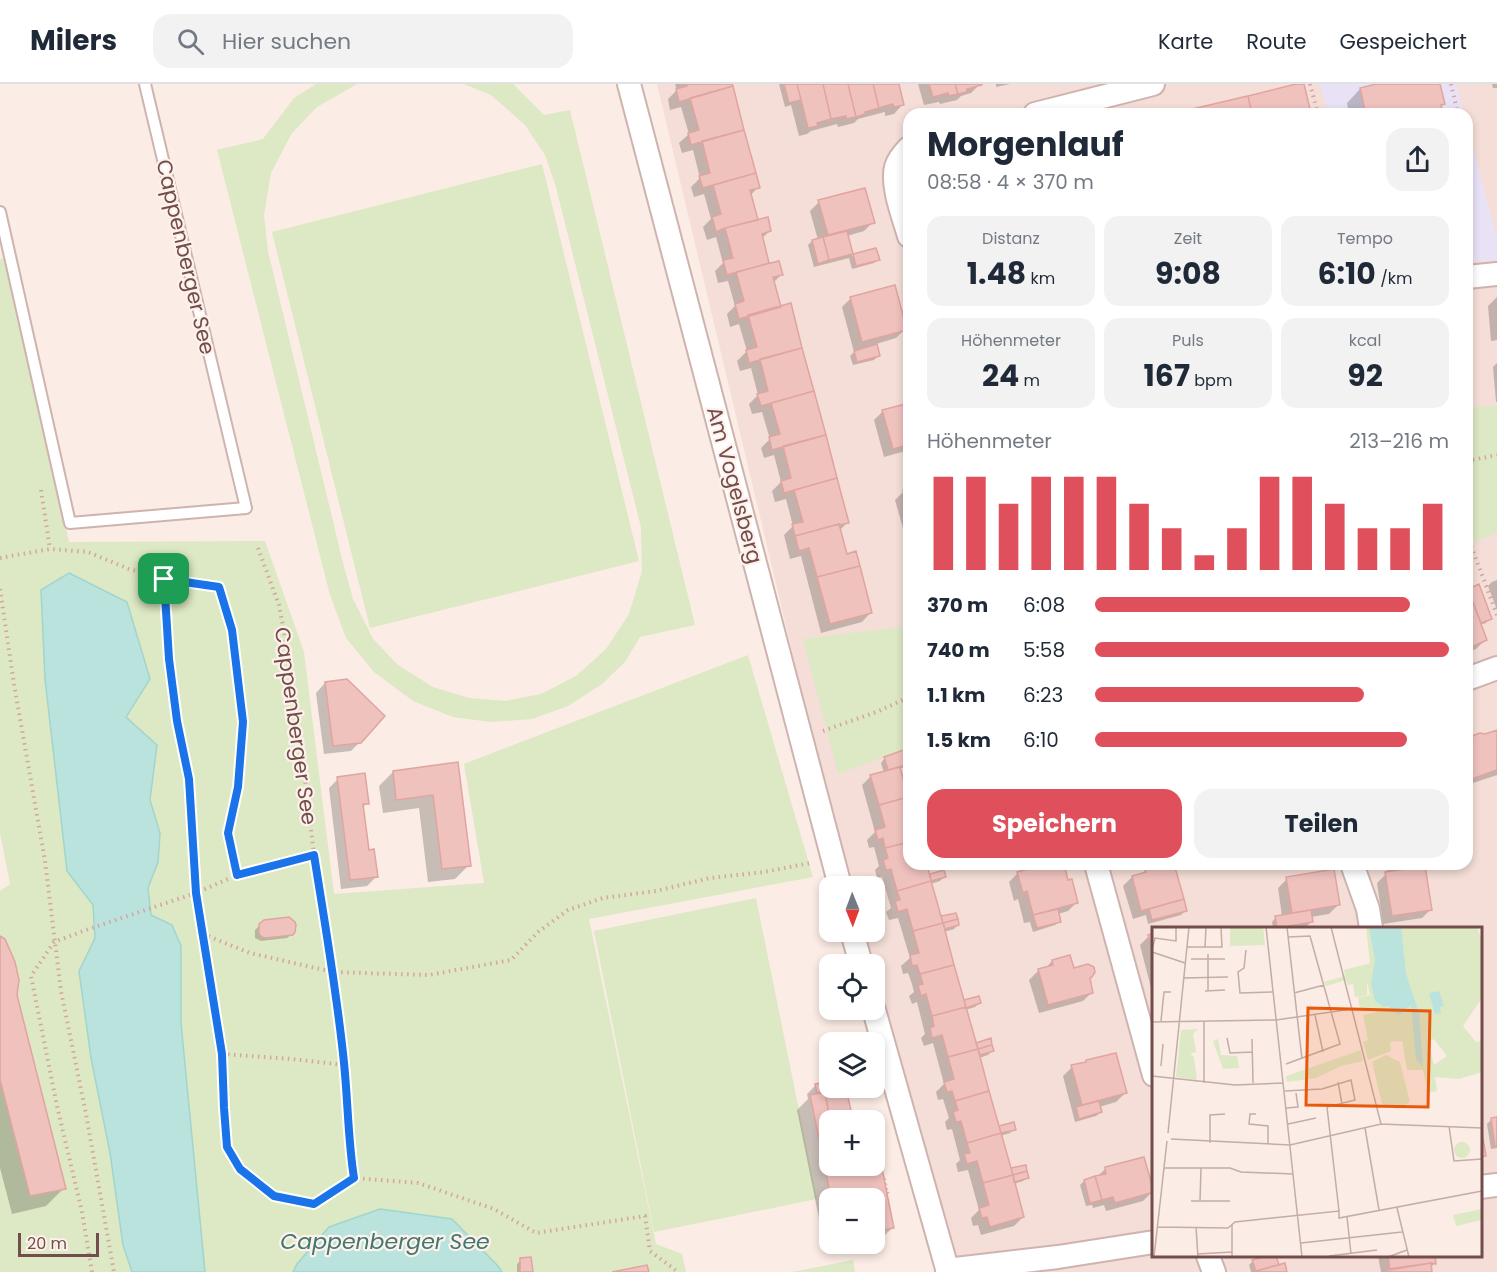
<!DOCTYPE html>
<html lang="de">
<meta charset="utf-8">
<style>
:root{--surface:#fff;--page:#f2f2f3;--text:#1f2937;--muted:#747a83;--line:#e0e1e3;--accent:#df505c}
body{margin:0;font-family:Poppins,sans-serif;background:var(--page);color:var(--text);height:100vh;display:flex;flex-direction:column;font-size:22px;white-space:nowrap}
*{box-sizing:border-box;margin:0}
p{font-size:20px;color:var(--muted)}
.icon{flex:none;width:33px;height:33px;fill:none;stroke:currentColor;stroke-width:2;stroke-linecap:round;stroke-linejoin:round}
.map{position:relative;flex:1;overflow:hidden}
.sheet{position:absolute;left:903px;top:24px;width:570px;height:762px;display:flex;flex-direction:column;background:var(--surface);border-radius:18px;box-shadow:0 3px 9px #0003}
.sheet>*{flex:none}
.needle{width:39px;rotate:179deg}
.controls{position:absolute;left:819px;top:792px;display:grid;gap:12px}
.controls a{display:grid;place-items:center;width:66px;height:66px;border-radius:12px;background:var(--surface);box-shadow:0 3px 9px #0003;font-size:30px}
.scale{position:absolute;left:18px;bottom:15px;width:81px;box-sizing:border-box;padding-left:6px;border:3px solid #724d4b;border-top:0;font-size:16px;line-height:21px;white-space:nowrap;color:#724d4b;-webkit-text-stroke:4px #fef1eb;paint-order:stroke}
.pin{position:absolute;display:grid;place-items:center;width:51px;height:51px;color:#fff;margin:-26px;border-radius:12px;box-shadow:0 3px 9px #0006}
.round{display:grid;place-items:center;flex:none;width:63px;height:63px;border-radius:18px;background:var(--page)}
.head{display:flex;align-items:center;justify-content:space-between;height:102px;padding:0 24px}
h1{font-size:33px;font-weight:700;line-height:45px}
.stats{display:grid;grid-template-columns:repeat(3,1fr);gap:9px;height:102px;padding:6px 24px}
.stats div{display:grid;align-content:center;border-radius:15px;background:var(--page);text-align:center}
.stats b{font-size:30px;font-weight:700}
.stats small{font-size:16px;font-weight:400}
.stats p{font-size:16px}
.chart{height:168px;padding:12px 24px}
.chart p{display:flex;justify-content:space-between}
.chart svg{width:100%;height:108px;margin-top:6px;stroke:var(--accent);stroke-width:6}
.button{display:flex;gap:12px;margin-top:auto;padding:12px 24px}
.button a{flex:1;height:69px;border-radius:18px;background:var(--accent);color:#fff;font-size:24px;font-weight:700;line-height:69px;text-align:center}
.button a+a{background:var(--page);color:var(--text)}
ul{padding:0 24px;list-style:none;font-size:20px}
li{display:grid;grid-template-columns:96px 72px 1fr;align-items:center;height:45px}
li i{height:15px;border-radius:8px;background:var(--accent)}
header{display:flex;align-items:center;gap:36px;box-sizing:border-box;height:84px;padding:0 30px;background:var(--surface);border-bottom:2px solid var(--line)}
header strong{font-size:28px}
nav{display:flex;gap:33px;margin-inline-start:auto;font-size:21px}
.search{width:420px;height:54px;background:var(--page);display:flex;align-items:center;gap:15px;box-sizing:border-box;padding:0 21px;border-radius:18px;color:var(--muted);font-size:22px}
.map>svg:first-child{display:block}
</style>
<header>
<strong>Milers</strong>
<div class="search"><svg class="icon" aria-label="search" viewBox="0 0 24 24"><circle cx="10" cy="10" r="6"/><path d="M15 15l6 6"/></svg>Hier suchen</div>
<nav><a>Karte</a><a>Route</a><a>Gespeichert</a></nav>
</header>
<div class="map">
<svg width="1497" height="1188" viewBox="0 0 1497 1188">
<rect width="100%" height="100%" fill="#fbece5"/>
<path fill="#f4ded7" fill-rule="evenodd" d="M657,0H1497V1188H940L875,913L874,880H867L859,848H874V802H848ZM909,30H1467V780H909ZM1154,844H1480V1172H1154Z"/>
<path fill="#e9e2f7" d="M1320,0H1456L1464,30H1328Z
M1467,43L1497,153V176L1467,178Z"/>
<path fill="#dde8c4" d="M316,0H357L317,23L292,49L271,89L264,131L268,167L343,479L353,515L373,555L398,581L433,603L469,614L506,617L541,610L576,592L606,565L629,530L642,487L641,443L556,103L545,71L525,41L491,11L464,0H513L544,31L570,26L695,541L640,553L625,578L602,600L568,622L532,635L491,638L453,633L413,617L374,588L346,554L330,511L217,66L263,55L294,14Z
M542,80L639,477L370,544L272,148Z
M5,174L69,458L265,457L304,568L334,810L484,799L464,680L748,571L813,793L589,835L656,1160L682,1170L686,1188H0V807L10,800L0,749V175Z
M1497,321V449L1467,460V324Z
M909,542V664L838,690L803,555Z
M756,814L817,1115L654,1148L594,847Z
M853,1176L855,1188H792Z"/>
<path fill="#bae3dd" stroke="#a1d5cd" stroke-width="1.5" d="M69,489L127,518L150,595L126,633L157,661L150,716L160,749L158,778L148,804L151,831L172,841L181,862V939L205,1188H132L123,1161L110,1069L91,974L79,887L95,854L93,821L67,787L45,595L41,506Z
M380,1125L452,1135L497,1181L502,1188H293L297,1180L329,1143Z"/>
<path fill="#0003" d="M675,0H731L758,103L750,112L757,138L770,147L761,155L768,181L781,191L773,199L847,439L839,447L846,472L871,528L862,538L821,549L801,472L790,475L784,451L793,442L786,415L775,418L772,407L781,398L774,371L764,374L761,364L770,355L762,328L752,330L749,320L758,311L751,284L740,287L737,277L747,267L739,240L730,243L727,230L735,222L728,197L718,199L715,187L723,179L716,153L707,156L703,143L711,135L704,110L694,113L691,103L700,94L693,66L682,69L679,59L689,50L681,23L670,26L668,15L677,6Z
M779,0H898L903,20L894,30L885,32V28L858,35L854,39L838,43L837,40L811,47L807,50L799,52L791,21L785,23Z
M918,0H980L971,9L961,12L957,16L940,20L939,18L924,21Z
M996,0H1010L996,3Z
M1303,0L1309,25L1303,30H1180Z
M1373,0H1439L1443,20L1440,23L1442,30H1349L1347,19L1360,5L1370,3Z
M1492,0H1497V4H1493Z
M819,118L873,138L864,147L847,152L852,172L875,166L878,175L874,179L852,185L849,174L814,183L808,161L812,157L818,156L810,127Z
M1497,213V256L1491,257L1488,222Z
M851,214L905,245L896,254L876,260L879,271L874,276L853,281L850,272L854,268L842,223Z
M1497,279V318H1496L1493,283Z
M909,320V366L884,373L874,336L883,327Z
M909,406V454L906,455L895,416L904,407Z
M1497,496V526L1488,502L1492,498Z
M1469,506L1490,534L1486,539L1480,541L1485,556L1476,565L1467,569V519H1468L1467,508Z
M325,599L360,658L351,667L324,670L316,609Z
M1497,648V691L1467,701V658Z
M909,666V682L899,685L907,714H909V780H925L929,793L930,792L944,793L940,797L931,800L940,835L942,834L958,841L954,845L944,848L963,918L979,919L975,923L965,926L975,961L992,967L988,971L979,974L998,1044L1014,1045L1010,1049L1000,1052L1010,1087L1028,1093L1023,1097L1014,1100L1023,1133L1014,1142L981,1151L978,1141L973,1142L971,1134L979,1126L968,1086L958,1088L956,1080L960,1076L952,1045L947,1046L945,1038L949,1034L943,1015L938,1016L936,1008L944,1000L933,959L924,962L921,954L925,950L917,918L912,920L909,912L914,908L912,900L908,889L903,890L901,882L910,874L898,834L889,836L886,828L891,824L882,793L877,794L875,786L879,782L874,763L869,764L867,756L875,748L862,701L871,692L884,689L881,679L885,674Z
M457,680L469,781L455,795L428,798L419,724L383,729L379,702L393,688Z
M338,695L367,719L362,724L367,768L376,793L367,802L341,805L329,704Z
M1051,780H1062L1067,798L1077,818L1068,827L1058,830L1060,837L1055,841L1033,848L1030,838L1024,839L1018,815L1014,817L1009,798L1018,789Z
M1385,780H1402L1431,825L1422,834L1383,840L1377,799L1386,790L1388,789Z
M1173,782L1186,826L1181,831L1148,840L1146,831L1133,835L1123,802L1132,793L1142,790L1145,787L1160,786Z
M1287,795L1338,821L1329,830L1311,833V838L1307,842L1290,844H1273L1272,838L1276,833L1282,832L1278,804Z
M260,841L294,848L287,854L261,857L255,854V846Z
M1154,851V903L1151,904L1140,861L1149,852Z
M0,854L64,1104L46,1122L12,1130L0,1084Z
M1052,877L1073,886L1088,895L1092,908L1083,917L1039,929L1029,896L1038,887L1045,885Z
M1072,983L1125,1009L1116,1018L1099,1023L1101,1028L1096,1032L1075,1038L1063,992Z
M816,1001L830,1004H844L851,1036H830V1082H874L892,1144L878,1158H874V1114H830V1158L824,1159L797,1026L808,1015L807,1010Z
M1497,1035V1064L1491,1065L1487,1040L1491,1036Z
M1105,1085L1152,1108L1143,1117L1106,1127L1104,1121L1093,1124L1092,1121L1086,1122L1080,1101L1084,1097L1096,1094Z
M1273,1172H1275L1277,1181L1286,1188H1251L1249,1181L1253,1177Z
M1378,1172H1433L1435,1179L1430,1184V1188H1381Z
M521,1176L531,1188H517V1180Z"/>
<path fill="#efc2be" stroke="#e1a49f" stroke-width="1.5" d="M686,0H732L733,2L679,18L676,5L687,2Z
M784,0H797L801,16L789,19Z
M797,0H823L831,35L817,39L818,42L808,44Z
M823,0H848L856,33L846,35V32L831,35Z
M848,0H873L879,24L865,28V30L856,33Z
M873,0H899L904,21L894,23L893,20L879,24Z
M929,0H955L958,10L949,12L948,9L933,13Z
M955,0H982V1L967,5V8L958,10Z
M1296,0H1304L1310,25L1291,30H1252L1248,12Z
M1376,0H1440L1445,20L1441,21L1443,30H1366L1360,4Z
M733,2L744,46L691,61L688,49L699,46L690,14Z
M1248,12L1252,30H1193L1192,25Z
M744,46L756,89L703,104L699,92L710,89L702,57Z
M756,89L760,104L750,106L758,136L725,144L716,148L712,133L721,130L713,101Z
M865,104L875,139L828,151L818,116Z
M768,133L771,147L762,150L769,179L727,191L723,176L733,174L725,144Z
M847,147L853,170L829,176L823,153Z
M823,153L829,176L818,180L812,156Z
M876,164L880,176L856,182L853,170Z
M779,177L783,191L773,193L781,223L739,235L735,220L744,217L736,188Z
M895,201L907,246L862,258L850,213Z
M791,219L802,264L749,279L746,266L757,263L748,231Z
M877,260L880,272L857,278L854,267Z
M802,264L814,307L761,322L757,310L768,307L760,275Z
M814,307L826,351L772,366L769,353L780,350L771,319Z
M909,319V361L893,365L882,326Z
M826,351L837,394L784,409L781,397L791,394L783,362Z
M837,394L849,439L839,441V440L795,452L792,440L803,438L794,406Z
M909,404V427L903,406Z
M839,440L847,470L856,467L860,482L817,493L809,464L799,467L795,452Z
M860,482L872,529L830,540L817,493Z
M1479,500L1492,535L1481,539L1468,505Z
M1472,516L1487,556L1467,565V518Z
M347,595L385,632L361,659L333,662L325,598Z
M1497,646V686L1469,696L1467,690V657L1469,656L1472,652L1480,649L1485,650Z
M909,664V680L888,686L884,673Z
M458,678L471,782L442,785L433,711L396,716L393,687Z
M900,683L908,713L879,721L870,691Z
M365,689L369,720H363L369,766L374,765L378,793L350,796L337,693Z
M908,713L909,758L885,764L883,754L878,756L875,746L885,743L879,721Z
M909,758V780H927L931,797L897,807L891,785L886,786L883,776L888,774L885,764Z
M1045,780H1064L1068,796L1072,795L1078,819L1033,831L1027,807L1023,809L1017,788Z
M1174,780L1184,815L1141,827L1132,792L1146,788L1145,786L1160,781L1161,784Z
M1390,780H1404L1405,785L1393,787Z
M1425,782L1432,826L1392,832L1385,788Z
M1334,785L1340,821L1292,829L1286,793Z
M944,786L946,793L931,797L930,790Z
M931,797L943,839L913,847L907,825L898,828L895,817L900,816L897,807Z
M1184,815L1187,827L1152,836L1149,825Z
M1058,825L1061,838L1037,844L1033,831Z
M1311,826L1313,838L1277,844L1275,832Z
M956,829L958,835L943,839L941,832Z
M289,833L295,838L296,841L295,848L293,851L266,854L262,853L259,850V840L264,836Z
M958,835L959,841L945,845L943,839Z
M943,839L954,881L920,890L917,881L912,882L910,871L919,869L913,847Z
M1154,849V870L1148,851Z
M0,852L5,855L15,878L19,896L17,911L66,1105L30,1112L0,996Z
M1070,871L1074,884L1088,880L1094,883L1095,888L1092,893L1090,894L1093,909L1048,921L1038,885L1053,881L1052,876Z
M954,881L966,923L932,932L926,910L921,912L918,901L923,900L920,890Z
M979,912L981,919L966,924L964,916Z
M966,923L978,965L948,973L942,951L932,954L930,944L934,942L932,932Z
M991,954L992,961L978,965L976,959Z
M992,961L994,967L980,971L978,965Z
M978,965L989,1007L955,1017L952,1007L947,1008L944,998L954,995L948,973Z
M1116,969L1127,1009L1082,1021L1071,981L1086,978V976Z
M830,997V1004H846L852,1031L830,1036L825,1008L817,1009L815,1000Z
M989,1007L1001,1049L967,1059L961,1037L956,1038L953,1028L958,1026L955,1017Z
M825,1008L830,1036L852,1031L853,1036H830V1082H874V1071H879L884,1094L885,1095H884L885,1099L886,1100H885L886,1104L887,1105H886L887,1109H888L887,1110L894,1144L874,1148V1114H831L810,1011Z
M1099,1017L1102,1028L1079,1035L1076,1023Z
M1497,1033V1062H1495L1491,1034Z
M1480,1037L1486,1072L1480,1073Z
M1014,1038L1016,1046L1001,1049L999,1042Z
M1001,1049L1013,1091L983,1099L977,1077L967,1080L964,1070L970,1069L967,1059Z
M1144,1073L1154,1108L1115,1119L1113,1113L1102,1116L1095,1092L1106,1090L1105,1083Z
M1026,1081L1027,1087L1013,1091L1011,1084Z
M1027,1087L1029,1094L1014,1098L1013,1091Z
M1013,1091L1024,1133L990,1143L987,1133L982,1134L979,1124L989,1121L983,1099Z
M1095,1092L1102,1116L1090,1119L1084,1096Z
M1267,1172H1276L1279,1181L1256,1187L1252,1176Z
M1388,1172H1435L1436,1180L1431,1179L1390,1186Z
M531,1173L533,1188H520V1174Z
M1285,1179L1287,1188H1253L1256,1187Z
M1431,1179L1432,1188H1388L1387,1185Z
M647,1181L649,1188H612Z"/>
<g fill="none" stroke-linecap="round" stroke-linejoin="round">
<g stroke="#ceb3af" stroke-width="14">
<path id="service" d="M0,128L70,439L246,424L145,0"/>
</g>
<g stroke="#ceb3af" stroke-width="26">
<path id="minor" d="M629,0L840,802
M1035,30L1153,0
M909,64C904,69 898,76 896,83C891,102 904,134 909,152
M1467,193L1497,190
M1467,595L1497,584
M1096,780L1154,991
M1352,780L1368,825L1371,844
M852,848L861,880
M874,926L948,1188
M1480,1103L1497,1101
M1208,1172L1214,1188
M947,1186L1058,1173L1154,1158"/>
</g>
<path stroke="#d4a5a1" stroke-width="4" stroke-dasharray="1.5 4.5" stroke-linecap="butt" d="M1310,0L1318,30
M1451,0L1458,30
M1467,377L1497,371
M41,406L50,465
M1467,451L1497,531
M258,464L279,521L289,574L297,627L314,771L333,888L344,981L350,1068L354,1094L418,1099L494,1125L536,1149L645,1132L650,1167L678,1188
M0,474L50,465L88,468L129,485L164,495L219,503L232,546L242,637L238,703L228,749L237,791L196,809L222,970L224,1024L227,1063L240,1085L274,1112L314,1120L354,1094
M0,505L14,600L45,777L61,907L86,1030L114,1188
M823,647L879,627L909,613
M237,791L314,771
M203,850L250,869L333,888L429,891L511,876L538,848L568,826L603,814L656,807L710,794L764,788L810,779
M222,970L292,975L344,981
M92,1188L82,1128L57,1022L31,892L54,858L86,846L196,809L189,695L177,637L169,575L164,495"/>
<use href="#service" stroke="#fff" stroke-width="10"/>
<use href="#minor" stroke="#fff" stroke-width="22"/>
</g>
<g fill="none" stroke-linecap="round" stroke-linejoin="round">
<g stroke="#fff" stroke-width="12">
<path id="route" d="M164,495L219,503L232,546L243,638L238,703L228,749L237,791L314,771C325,840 337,909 344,979C348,1018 348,1056 354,1094L314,1120L274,1112L240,1085L227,1063L224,1024L222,970L196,809L189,695L177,637L169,575Z"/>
</g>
<use href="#route" stroke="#1a73e8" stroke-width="8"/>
</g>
<g text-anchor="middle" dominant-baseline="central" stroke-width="4.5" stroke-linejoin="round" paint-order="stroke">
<g font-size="21" fill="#724d4b" stroke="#fef1eb">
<text transform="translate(186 173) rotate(77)">Cappenberger See</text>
<text transform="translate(735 401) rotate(75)">Am Vogelsberg</text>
<text transform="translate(296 642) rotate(82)">Cappenberger See</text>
</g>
<g font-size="22" font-style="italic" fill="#407770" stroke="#fef1eb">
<text x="385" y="1157">Cappenberger See</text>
</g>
</g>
<g transform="translate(1152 843)">
<rect width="330" height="330" fill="#fbece5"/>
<path d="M78,0H111L113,18L78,19ZM214,0H325L330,14V71L311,99L324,115L330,114V145L307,152L283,150L285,164L276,166L271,143H255L250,114L238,115L239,124L216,133L211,115L216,113L211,88L224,85L221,81L208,83L206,70L218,68L215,55V68L203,70L201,57L196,58L194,53L174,59L172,55L193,49L192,43L218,36ZM282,112L295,129L282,138L276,115ZM46,102L41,107L44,125L38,127L42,130L45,153L24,150L29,103ZM66,112L69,128L85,129L87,141L71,142L61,114ZM209,123L211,134L189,139L164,151L135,155L134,149ZM234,128L248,135L258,175L246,182L230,177L220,135ZM302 223a8 8 0 1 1 16 0a8 8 0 1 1-16 0ZM330,282V293L304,299L301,288Z" fill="#dde8c4" fill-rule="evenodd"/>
<path d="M217,0H249L254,47L267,86L271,140L264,132L259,78L247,88L237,83L238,79L232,80L223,74L219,56L223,33ZM287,64L292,79L288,80L289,86L283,87L277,66Z" fill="#bae3dd"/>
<path fill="none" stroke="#c4aca7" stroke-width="1.5" d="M114,0L150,330M135,0L150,132M179,0L229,197M35,20H70L69,0M53,20L54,0M0,23L3,11L24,14V0M94,23L92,41L86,45L88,66L121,65M0,25L33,36M56,27V63M39,32H73M32,51L76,50M53,64L73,63M142,66L172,58M163,88L171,125M9,94L12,65H19M52,94V156M0,95L124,93L200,82M75,111L78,126L101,125M100,112L101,156M134,137L188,117L158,9L136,10M9,139L11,117M0,149L83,158L131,156M186,155L190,177M133,164L170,162L199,153L203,173L175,180L187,284M134,181L146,180L144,166M104,187H98L97,197L116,199V217M136,197L164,191M297,199L302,234L330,232M213,201L227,283M16,206L37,0M19,212L138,218L229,197L330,201M58,216V188L73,187M12,241H78L89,245L141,247M39,274H78M48,274L49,241M245,281L257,330M195,290L199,327M6,300L76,301L83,295L187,284V291L330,264M44,300L46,330M149,316L250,305M45,327L80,325M177,329L225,323M2,330L15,214M80,330V298M236,330L255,323"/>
<path fill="#e8590c" fill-opacity="0.15" stroke="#e8590c" stroke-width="3" d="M156,81L278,84L276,180L154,178Z"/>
<rect width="330" height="330" fill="none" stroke="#724d4b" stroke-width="3"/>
</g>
</svg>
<div class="controls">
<a><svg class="needle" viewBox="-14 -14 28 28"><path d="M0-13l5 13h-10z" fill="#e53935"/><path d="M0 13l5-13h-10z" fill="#747a83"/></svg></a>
<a><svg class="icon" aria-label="locate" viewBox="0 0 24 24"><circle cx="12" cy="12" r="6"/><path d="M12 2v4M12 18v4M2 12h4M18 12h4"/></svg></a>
<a><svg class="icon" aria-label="layers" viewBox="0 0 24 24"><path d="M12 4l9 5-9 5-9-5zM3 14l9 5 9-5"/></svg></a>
<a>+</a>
<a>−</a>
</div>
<div class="scale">20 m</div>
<div class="pin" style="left:164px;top:495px;background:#1e9e55"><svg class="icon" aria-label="arrive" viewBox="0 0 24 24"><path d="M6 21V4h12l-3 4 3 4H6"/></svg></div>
<section class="sheet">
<div class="head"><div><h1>Morgenlauf</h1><p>08:58 · 4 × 370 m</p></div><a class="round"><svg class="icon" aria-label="share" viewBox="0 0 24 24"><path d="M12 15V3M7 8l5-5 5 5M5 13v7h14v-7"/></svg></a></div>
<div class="stats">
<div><p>Distanz</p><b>1.48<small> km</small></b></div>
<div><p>Zeit</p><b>9:08</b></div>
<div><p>Tempo</p><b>6:10<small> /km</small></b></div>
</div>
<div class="stats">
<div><p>Höhenmeter</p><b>24<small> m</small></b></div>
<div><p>Puls</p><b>167<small> bpm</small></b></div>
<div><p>kcal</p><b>92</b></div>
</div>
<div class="chart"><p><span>Höhenmeter</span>213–216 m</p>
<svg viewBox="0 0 160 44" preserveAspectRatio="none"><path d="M5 44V6M15 44V6M25 44V17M35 44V6M45 44V6M55 44V6M65 44V17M75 44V27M85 44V38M95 44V27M105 44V6M115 44V6M125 44V17M135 44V27M145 44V27M155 44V17"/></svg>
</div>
<ul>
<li><b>370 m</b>6:08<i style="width:89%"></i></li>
<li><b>740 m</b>5:58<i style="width:100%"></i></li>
<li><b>1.1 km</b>6:23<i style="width:76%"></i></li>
<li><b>1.5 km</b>6:10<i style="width:88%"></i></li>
</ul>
<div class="button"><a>Speichern</a><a>Teilen</a></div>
</section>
</div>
